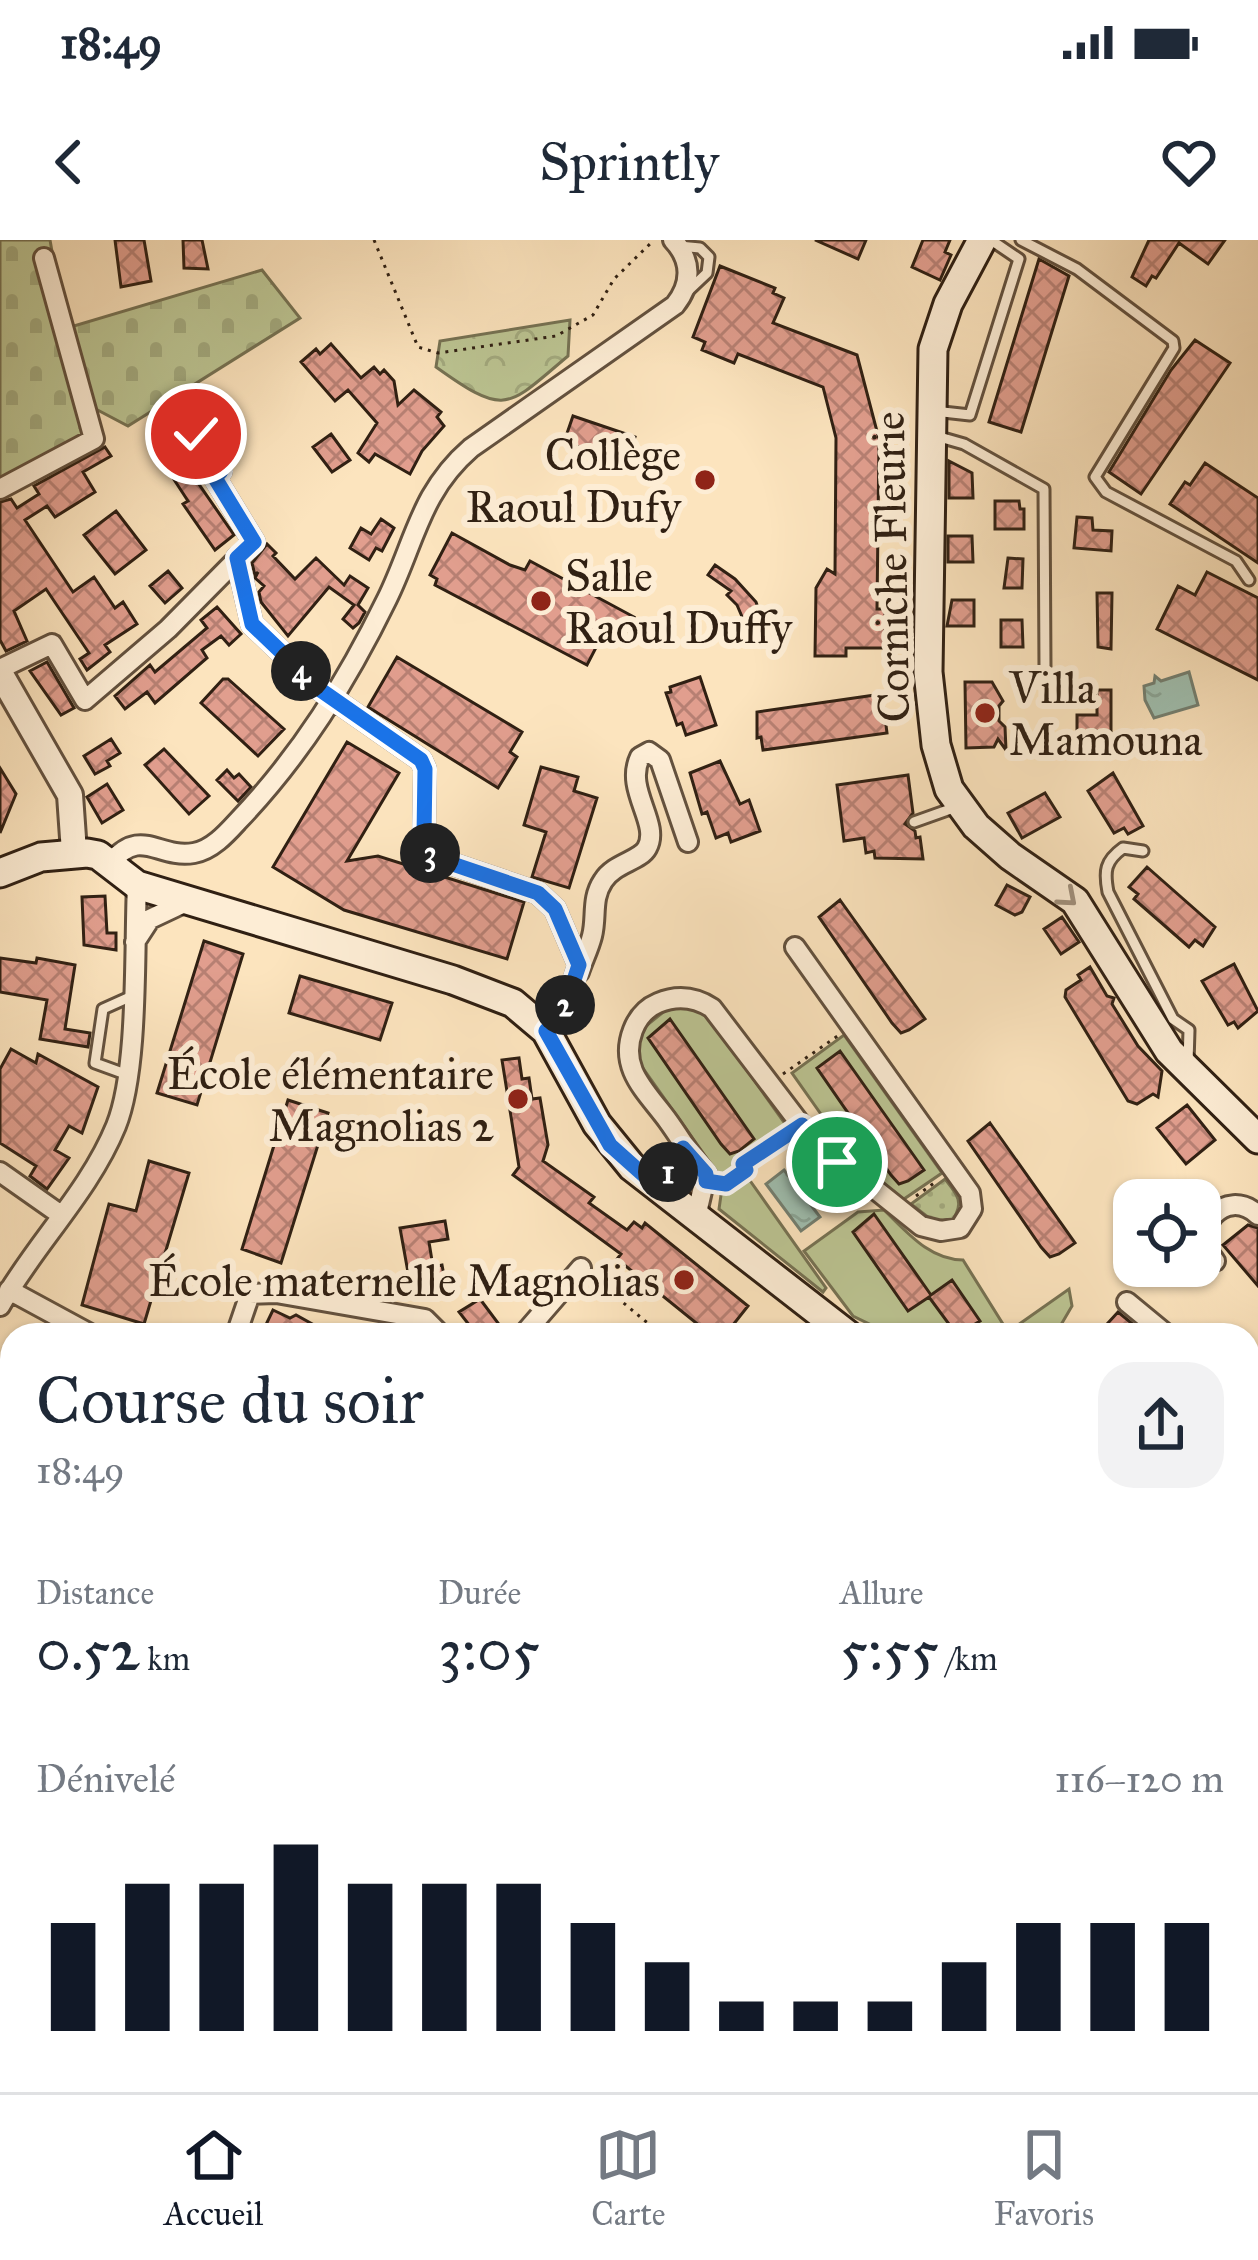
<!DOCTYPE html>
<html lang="fr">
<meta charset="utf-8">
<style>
:root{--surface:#fff;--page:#f2f2f3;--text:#1f2937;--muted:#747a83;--line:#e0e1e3;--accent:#111827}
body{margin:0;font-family:"IM FELL Great Primer",serif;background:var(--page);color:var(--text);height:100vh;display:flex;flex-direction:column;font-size:45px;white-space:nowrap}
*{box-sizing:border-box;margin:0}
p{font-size:39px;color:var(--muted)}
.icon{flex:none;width:66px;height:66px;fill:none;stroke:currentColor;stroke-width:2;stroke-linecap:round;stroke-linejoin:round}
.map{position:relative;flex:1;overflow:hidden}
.drawer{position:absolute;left:0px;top:1083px;width:1260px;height:771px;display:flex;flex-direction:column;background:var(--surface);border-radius:36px 36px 0 0;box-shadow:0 3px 9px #0004}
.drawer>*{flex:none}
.buttons{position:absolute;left:1113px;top:939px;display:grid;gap:24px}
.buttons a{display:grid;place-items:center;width:108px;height:108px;border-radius:24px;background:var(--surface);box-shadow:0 3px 9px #0004;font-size:60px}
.pin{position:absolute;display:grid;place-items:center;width:102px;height:102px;color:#fff;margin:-51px;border:6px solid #fff;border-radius:50%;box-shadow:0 3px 12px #0007}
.km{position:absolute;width:60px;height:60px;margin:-30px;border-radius:50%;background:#222;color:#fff;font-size:33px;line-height:60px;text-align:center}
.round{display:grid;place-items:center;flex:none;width:126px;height:126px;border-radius:36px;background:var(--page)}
.headline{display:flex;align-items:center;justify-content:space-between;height:204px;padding:0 36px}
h1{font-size:66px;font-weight:600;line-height:90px}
.stats{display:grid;grid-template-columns:repeat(3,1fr);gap:18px;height:204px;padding:12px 36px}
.stats div{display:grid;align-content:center}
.stats b{font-size:60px;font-weight:600}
.stats small{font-size:33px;font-weight:400}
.stats p{font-size:33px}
.chart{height:336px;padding:24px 36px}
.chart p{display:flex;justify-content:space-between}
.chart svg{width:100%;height:216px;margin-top:12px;stroke:var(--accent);stroke-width:6}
.status{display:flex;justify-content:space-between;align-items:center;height:84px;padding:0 60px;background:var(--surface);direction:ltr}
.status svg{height:33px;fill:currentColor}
header{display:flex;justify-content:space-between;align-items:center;height:156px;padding:0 36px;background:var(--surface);font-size:54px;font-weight:600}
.menu{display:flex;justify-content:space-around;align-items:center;height:168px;border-top:3px solid var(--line);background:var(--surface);font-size:33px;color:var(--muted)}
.menu a{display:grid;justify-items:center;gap:6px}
.menu .active{color:var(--accent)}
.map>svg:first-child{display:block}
</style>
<div class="status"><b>18:49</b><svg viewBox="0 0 49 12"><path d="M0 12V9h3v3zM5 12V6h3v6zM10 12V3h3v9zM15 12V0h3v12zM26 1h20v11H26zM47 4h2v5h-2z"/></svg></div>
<header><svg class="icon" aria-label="back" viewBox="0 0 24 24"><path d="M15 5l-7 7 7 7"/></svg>Sprintly<svg class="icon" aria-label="heart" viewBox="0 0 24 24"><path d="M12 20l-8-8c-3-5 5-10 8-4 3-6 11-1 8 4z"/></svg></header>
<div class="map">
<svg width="1258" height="1852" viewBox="0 0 1258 1852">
<defs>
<pattern id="grass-dots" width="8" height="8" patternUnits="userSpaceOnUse" patternTransform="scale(3)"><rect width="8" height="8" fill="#bcc593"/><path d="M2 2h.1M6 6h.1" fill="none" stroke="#a2a97e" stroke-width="1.8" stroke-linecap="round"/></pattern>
<pattern id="forest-crowns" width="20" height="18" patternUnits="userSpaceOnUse" patternTransform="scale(3)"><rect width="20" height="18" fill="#bcc593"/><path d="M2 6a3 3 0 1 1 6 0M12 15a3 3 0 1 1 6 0" fill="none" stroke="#a2a97e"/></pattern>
<pattern id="cemetery-stones" width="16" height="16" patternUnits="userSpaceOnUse" patternTransform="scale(3)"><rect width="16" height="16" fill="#bcc593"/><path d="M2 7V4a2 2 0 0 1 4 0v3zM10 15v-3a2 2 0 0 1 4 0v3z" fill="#a2a97e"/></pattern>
<pattern id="water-ripples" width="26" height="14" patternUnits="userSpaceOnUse" patternTransform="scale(3)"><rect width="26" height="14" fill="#9fbfb0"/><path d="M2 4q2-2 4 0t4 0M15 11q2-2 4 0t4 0" fill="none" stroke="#89a496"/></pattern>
<pattern id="building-cross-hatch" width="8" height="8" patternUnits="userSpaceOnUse" patternTransform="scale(3)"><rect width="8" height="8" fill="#e19e8e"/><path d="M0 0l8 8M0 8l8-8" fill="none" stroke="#b78073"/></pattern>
</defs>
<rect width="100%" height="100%" fill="#fce4be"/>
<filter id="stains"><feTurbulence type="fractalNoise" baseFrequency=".00167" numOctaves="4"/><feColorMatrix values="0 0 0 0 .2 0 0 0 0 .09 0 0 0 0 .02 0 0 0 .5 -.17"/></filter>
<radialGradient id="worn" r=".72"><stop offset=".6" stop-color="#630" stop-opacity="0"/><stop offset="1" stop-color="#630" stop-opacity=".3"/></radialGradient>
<path fill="url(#grass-dots)" stroke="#767253" stroke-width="3" d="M945,939C956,953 965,962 953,979L933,981L911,964Z"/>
<path fill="url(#forest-crowns)" stroke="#767253" stroke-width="3" d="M570,80L568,116C507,167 507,178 436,127L440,101Z"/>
<path fill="url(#cemetery-stones)" stroke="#767253" stroke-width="3" d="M0,0H50L85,199L0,246Z
M262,30L300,78L128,186L90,166L67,88Z"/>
<path fill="#bcc593" stroke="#767253" stroke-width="3" d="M671,766L699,769L715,785L788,888L723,941L640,824L635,805L637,793Z
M844,795L942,933L901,961L885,947L864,912L823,877L792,833Z
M746,935L826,1048L823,1052L719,969L722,948Z
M884,970C906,991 929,1020 963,1020L1008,1092L1069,1049L1072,1066L1055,1095H892L853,1076L804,1011L858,972Z
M1248,1598L1258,1625V1852H1049L1059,1842H1248Z
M116,1842H298L311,1852H122Z"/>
<path fill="url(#water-ripples)" stroke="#737f71" stroke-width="3" d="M1189,432L1198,465L1154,478L1145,460L1144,446L1154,443L1155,436L1161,441Z
M784,930L820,977L801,991L766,944Z"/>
<path fill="url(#building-cross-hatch)" stroke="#302013" stroke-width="3" d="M115,0H144L151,41L121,47Z
M183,0H202L208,29L184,28Z
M815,0H866L858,19Z
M923,0H950L945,12L951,15L940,40L912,27Z
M1149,0H1225L1208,24L1179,3L1156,38L1152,36L1146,46L1132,37Z
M1039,19L1069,36L1021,192L989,182Z
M720,26L775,48L773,53L784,58L773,83L857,115L879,199L877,369H885V408H846V416H815L816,348L827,329L835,334L836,198L823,147L738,114L734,123L702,110L705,102L693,97Z
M1195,100L1230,123L1141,254L1109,232L1171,130Z
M331,104L361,138L374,127L380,134L384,130L394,141L398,165L414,150L441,172L437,177L444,186L422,211L410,234L375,214L369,222L358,213L377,183L348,150L335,161L301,122L316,109L320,114Z
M573,176L635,197L627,223L564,202Z
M171,185L192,220L196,218L204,230L194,237L234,295L215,310L183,264L188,261L171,235L178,230L156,193Z
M331,194L350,220L332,232L313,207Z
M105,207L111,216L83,232L95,252L55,277L47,266L25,280L73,352L94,337L115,368L123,362L137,384L105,405L110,412L87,430L80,419L89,413L46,349L14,371L27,401L6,411L0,400V262L11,259L17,268L39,254L34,246Z
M949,221L972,233L973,258H949Z
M1205,223L1258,258V323L1170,264L1185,242L1190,245Z
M995,261H1019L1020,269H1024V289H995Z
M116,271L146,310L115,334L84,295Z
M1077,277L1092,278L1093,290L1112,291L1111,311L1074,308Z
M381,279L394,288L382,311L376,308L369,320L350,308L361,288L371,294Z
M452,293L510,325L525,330L530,321L634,377L621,401L604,392L587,425L435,345L437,339L430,335Z
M948,296H972L973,322H948Z
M267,304L276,313L273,316L295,339L316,318L344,345L350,336L368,348L358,365L365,372L359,383L353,388L343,379L354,365L329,347L288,396L261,362L259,352L264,346L255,338L258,332L255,335L252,323Z
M1008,318L1023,319L1022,348H1004Z
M715,325L735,339L756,362L762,379V407L745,404L746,386L737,365L727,355L731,351L708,335Z
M168,331L182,348L165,363L150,346Z
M1207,332L1258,358V440L1157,389L1178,346L1195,355Z
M1097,353H1112L1111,409L1098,407Z
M952,360H974V386H947Z
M217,367L241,394L229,405L221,396L202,410L207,418L155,463L147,452L125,469L115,456L150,425L155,432L207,388L201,380Z
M1001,380H1022L1023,407H1001Z
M397,417L522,492L510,512L517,517L498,548L368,467Z
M47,422L74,468L61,475L30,431Z
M700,437L716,485L686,495L682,483L677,485L666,453L671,452L670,447Z
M223,439H228L284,489L258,516L201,463Z
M965,442H992L1003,461L999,466V481L1005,487L1006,510L998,499L994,507L966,508Z
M1097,450H1111V491H1077V475H1097Z
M882,454L887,493L763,510L761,497L757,498V472Z
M111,499L120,513L107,521L110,526L95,534L84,516Z
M347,502L399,533L347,621L378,616L524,662L507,719L344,670L273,627Z
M164,509L209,556L189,574L145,525Z
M720,521L740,564L749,560L760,591L731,602L728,593L716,598L707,572L702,574L690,533Z
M541,527L578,537L574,551L597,558L569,648L532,637L546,592L524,585Z
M0,528L16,554L0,593Z
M227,530L234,538L239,534L251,547L238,561L217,540Z
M1113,533L1143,586L1128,594L1124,588L1114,593L1088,551Z
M908,535L913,573L905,584L915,591L916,598L920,597L923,619L875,618L874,611L866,613L864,598L844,601L837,545Z
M107,544L123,570L102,583L87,557Z
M1045,553L1060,577L1022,598L1008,573Z
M1147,627L1215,687L1203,706L1195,700L1189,707L1134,659L1138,654L1129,647Z
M1007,645L1030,657L1022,672L1015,675L996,665Z
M105,656L107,693H116V710L84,705L82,657Z
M840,660L925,779L909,790L901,793L892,783L819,677Z
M1062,677L1079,702L1061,714L1044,689Z
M204,701L243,714L197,865L157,853Z
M0,718L36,723L37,718L75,725L65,789L90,793L88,807L40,799L47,760L0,752Z
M1234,724L1258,771L1238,788L1234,782L1228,785L1202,741Z
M1090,727L1107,756L1114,758L1112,764L1138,806L1162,831L1158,857L1153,854L1137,864L1128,861L1065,757L1066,750L1081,740L1078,735Z
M300,736L392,763L380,800L289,773Z
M670,779L754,899L739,911L730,914L721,904L648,798Z
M11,809L36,823L38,814L98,847L82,893L69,886L55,910L69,918L47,949L30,936L36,926L0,903V829Z
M840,811L924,930L908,941L899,944L891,935L817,828Z
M519,818L522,839L529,838L532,859L540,858L548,905L543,921L594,957L589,963L627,990L634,982L642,988L645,983L748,1066L725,1095H711L617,1019L621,1014L513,935L519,927L502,820Z
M288,860L328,873L281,1023L242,1009Z
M1187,865L1215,900L1186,924L1157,888Z
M990,883L1075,1003L1059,1014L1050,1017L1041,1007L968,901Z
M149,921L189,933L144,1084L82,1065L109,964L136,971Z
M874,974L931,1055L952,1040L980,1081L957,1095L929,1057L908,1071L853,992Z
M445,981L448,999L429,1002L433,1027L442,1025L445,1041L411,1049L400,988Z
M1248,985L1258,988V1046L1223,1005Z
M480,1059L498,1083L477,1095L459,1072Z
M273,1070L290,1078L296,1075L332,1095H261Z
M1118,1072L1146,1095H1097Z"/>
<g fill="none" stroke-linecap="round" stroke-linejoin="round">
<g stroke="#63513e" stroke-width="15">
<path id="service" d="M1021,0L1077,29L1173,101L1174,108L1095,237L1106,252L1236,321L1249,340
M679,6L700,8L709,17L707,33L689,50
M934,171L970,175L1019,19L991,0
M936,196L964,204L1044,249L1045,428
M914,582L959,566
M1143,611L1123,608C1105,621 1104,631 1108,652L1173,779L1189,790L1188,823
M128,835L95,823L103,769L132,756
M0,1356L12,1350
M0,1422L12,1421
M880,1852L891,1842
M1042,1852L1054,1842"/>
</g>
<g stroke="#63513e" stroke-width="24">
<path id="minor" d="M0,249L94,199L44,18
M237,318L252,384L322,451L421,520L425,529L424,594L432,617L538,653L555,669L579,725L564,770L546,791
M0,429L52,404L85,460L168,389L254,302L215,238L221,231L196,194
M110,623C142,586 157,619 194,613C212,610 227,593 238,581C301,515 347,441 387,359C415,302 420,252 471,208L675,65C692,44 692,20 673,0
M135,702L150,679L186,662
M579,732C583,720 589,708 592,696C597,677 591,659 603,641C614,623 640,621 647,608C661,583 624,550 640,517L649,512L660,520L688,602
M0,932L61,975
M657,947L683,908
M696,977L706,934C691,917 681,899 668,881C647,852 618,829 633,790C638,777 646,768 658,763C677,755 695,757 712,768L811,898L921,986L941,991L960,988L972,969L970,953L795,707
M1215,1021C1187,990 1225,945 1258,975
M9,1050L92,1095
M1127,1062L1167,1095
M0,1066C35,1004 89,952 116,886C139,829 134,709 137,645
M236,1095L250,1054L276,1053L425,1079L441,1095
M523,1095L581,1028
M1248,1140L1258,1143
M0,1683L12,1676
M324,1842L337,1852"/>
</g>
<g stroke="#63513e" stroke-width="30">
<path id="tertiary" d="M0,433L70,555L74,612
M1248,1470L1258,1464
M1248,1564L1258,1587
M95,1842L97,1852
M722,1842C766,1852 810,1839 854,1852"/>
</g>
<g stroke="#302013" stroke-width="33">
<path id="secondary" d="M982,0L948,64L933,109L928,432L936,505L949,549L976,586L1010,616L1075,661L1169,811L1258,899
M0,633L41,617L87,613L98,615L137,645L453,740L513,763L546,791L597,884L632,927L848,1095
M1248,1256L1258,1263"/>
</g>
<g stroke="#302013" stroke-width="36">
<path id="trunk" d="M17,1842L32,1852"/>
</g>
<path stroke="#302013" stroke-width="3" stroke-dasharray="3 6" stroke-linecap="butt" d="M374,0L418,107L438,113L556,96L593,75L614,39L654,0
M783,834L839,795
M722,943L746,930L743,924L785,896
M916,956L937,941
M596,1040L662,1095
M0,1735L12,1751
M426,1852L434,1842"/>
<use href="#service" stroke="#fdedd5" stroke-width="9"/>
<use href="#minor" stroke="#fdedd5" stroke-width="18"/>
<use href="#tertiary" stroke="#fdedd5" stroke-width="24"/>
<use href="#secondary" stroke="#fdedd5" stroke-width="27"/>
<use href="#trunk" stroke="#eec27f" stroke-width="30"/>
</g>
<defs><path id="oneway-chevron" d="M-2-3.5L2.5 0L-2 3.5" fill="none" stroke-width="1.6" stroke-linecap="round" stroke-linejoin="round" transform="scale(3)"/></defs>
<use stroke="#a1917e" href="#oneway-chevron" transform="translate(1068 658) rotate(41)"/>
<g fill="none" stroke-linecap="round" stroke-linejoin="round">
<g stroke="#fff" stroke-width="24">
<path id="route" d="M196,194L221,231L215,238L254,302L237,318L252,384L322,451L421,520L425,529L424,595L432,617L538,653L555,669L579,725L564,770L546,791L610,905L657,947L683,908L706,934V941L726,944L746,930L743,924L802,885L837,922"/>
</g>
<use href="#route" stroke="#1a73e8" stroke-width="15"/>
</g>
<g fill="#8f2418" stroke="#fdedd5" stroke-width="4.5">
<circle cx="705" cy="240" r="12"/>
<circle cx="541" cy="361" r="12"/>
<circle cx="985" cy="473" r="12"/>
<circle cx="518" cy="859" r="12"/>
<circle cx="684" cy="1040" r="12"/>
</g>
<g text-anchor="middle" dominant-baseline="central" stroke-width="12" stroke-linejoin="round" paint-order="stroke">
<g font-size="45" fill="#302013" stroke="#fdedd5" text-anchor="end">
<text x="681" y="214">Collège<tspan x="681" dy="52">Raoul Dufy</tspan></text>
<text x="565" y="335" text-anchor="start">Salle<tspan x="565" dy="52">Raoul Duffy</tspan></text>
<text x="1009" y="447" text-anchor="start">Villa<tspan x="1009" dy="52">Mamouna</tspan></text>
<text x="494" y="833">École élémentaire<tspan x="494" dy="52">Magnolias 2</tspan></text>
<text x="660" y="1040">École maternelle Magnolias</text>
</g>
<g font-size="45" fill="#302013" stroke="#fdedd5">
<text transform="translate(891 327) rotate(-91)">Corniche Fleurie</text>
</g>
</g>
<rect width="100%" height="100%" filter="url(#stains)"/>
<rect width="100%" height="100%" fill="url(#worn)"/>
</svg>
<div class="buttons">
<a><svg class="icon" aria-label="locate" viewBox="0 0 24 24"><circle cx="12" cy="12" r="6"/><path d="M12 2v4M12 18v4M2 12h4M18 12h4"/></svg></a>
</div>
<div class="pin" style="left:837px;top:922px;background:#1e9e55"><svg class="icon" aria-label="arrive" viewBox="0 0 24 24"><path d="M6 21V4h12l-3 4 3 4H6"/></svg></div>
<div class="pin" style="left:196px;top:194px;background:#d93025"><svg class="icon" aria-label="check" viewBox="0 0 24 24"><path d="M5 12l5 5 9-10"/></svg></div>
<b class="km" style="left:668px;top:932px">1</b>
<b class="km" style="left:565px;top:765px">2</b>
<b class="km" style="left:430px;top:613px">3</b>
<b class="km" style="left:301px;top:431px">4</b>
<section class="drawer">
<div class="headline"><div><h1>Course du soir</h1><p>18:49</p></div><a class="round"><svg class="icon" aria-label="share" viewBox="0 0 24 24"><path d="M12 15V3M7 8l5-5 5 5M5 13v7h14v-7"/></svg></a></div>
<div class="stats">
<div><p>Distance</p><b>0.52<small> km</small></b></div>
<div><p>Durée</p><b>3:05</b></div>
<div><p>Allure</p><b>5:55<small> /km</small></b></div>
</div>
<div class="chart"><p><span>Dénivelé</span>116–120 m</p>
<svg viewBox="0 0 160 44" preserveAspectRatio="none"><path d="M5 44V22M15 44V14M25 44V14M35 44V6M45 44V14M55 44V14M65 44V14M75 44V22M85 44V30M95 44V38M105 44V38M115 44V38M125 44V30M135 44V22M145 44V22M155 44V22"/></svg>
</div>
</section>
</div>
<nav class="menu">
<a class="active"><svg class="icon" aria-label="home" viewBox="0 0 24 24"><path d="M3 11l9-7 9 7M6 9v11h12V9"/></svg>Accueil</a>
<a><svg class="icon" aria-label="map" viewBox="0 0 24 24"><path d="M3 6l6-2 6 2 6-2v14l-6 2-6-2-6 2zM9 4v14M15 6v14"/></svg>Carte</a>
<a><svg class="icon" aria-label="saved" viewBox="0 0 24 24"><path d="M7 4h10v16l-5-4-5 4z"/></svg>Favoris</a>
</nav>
